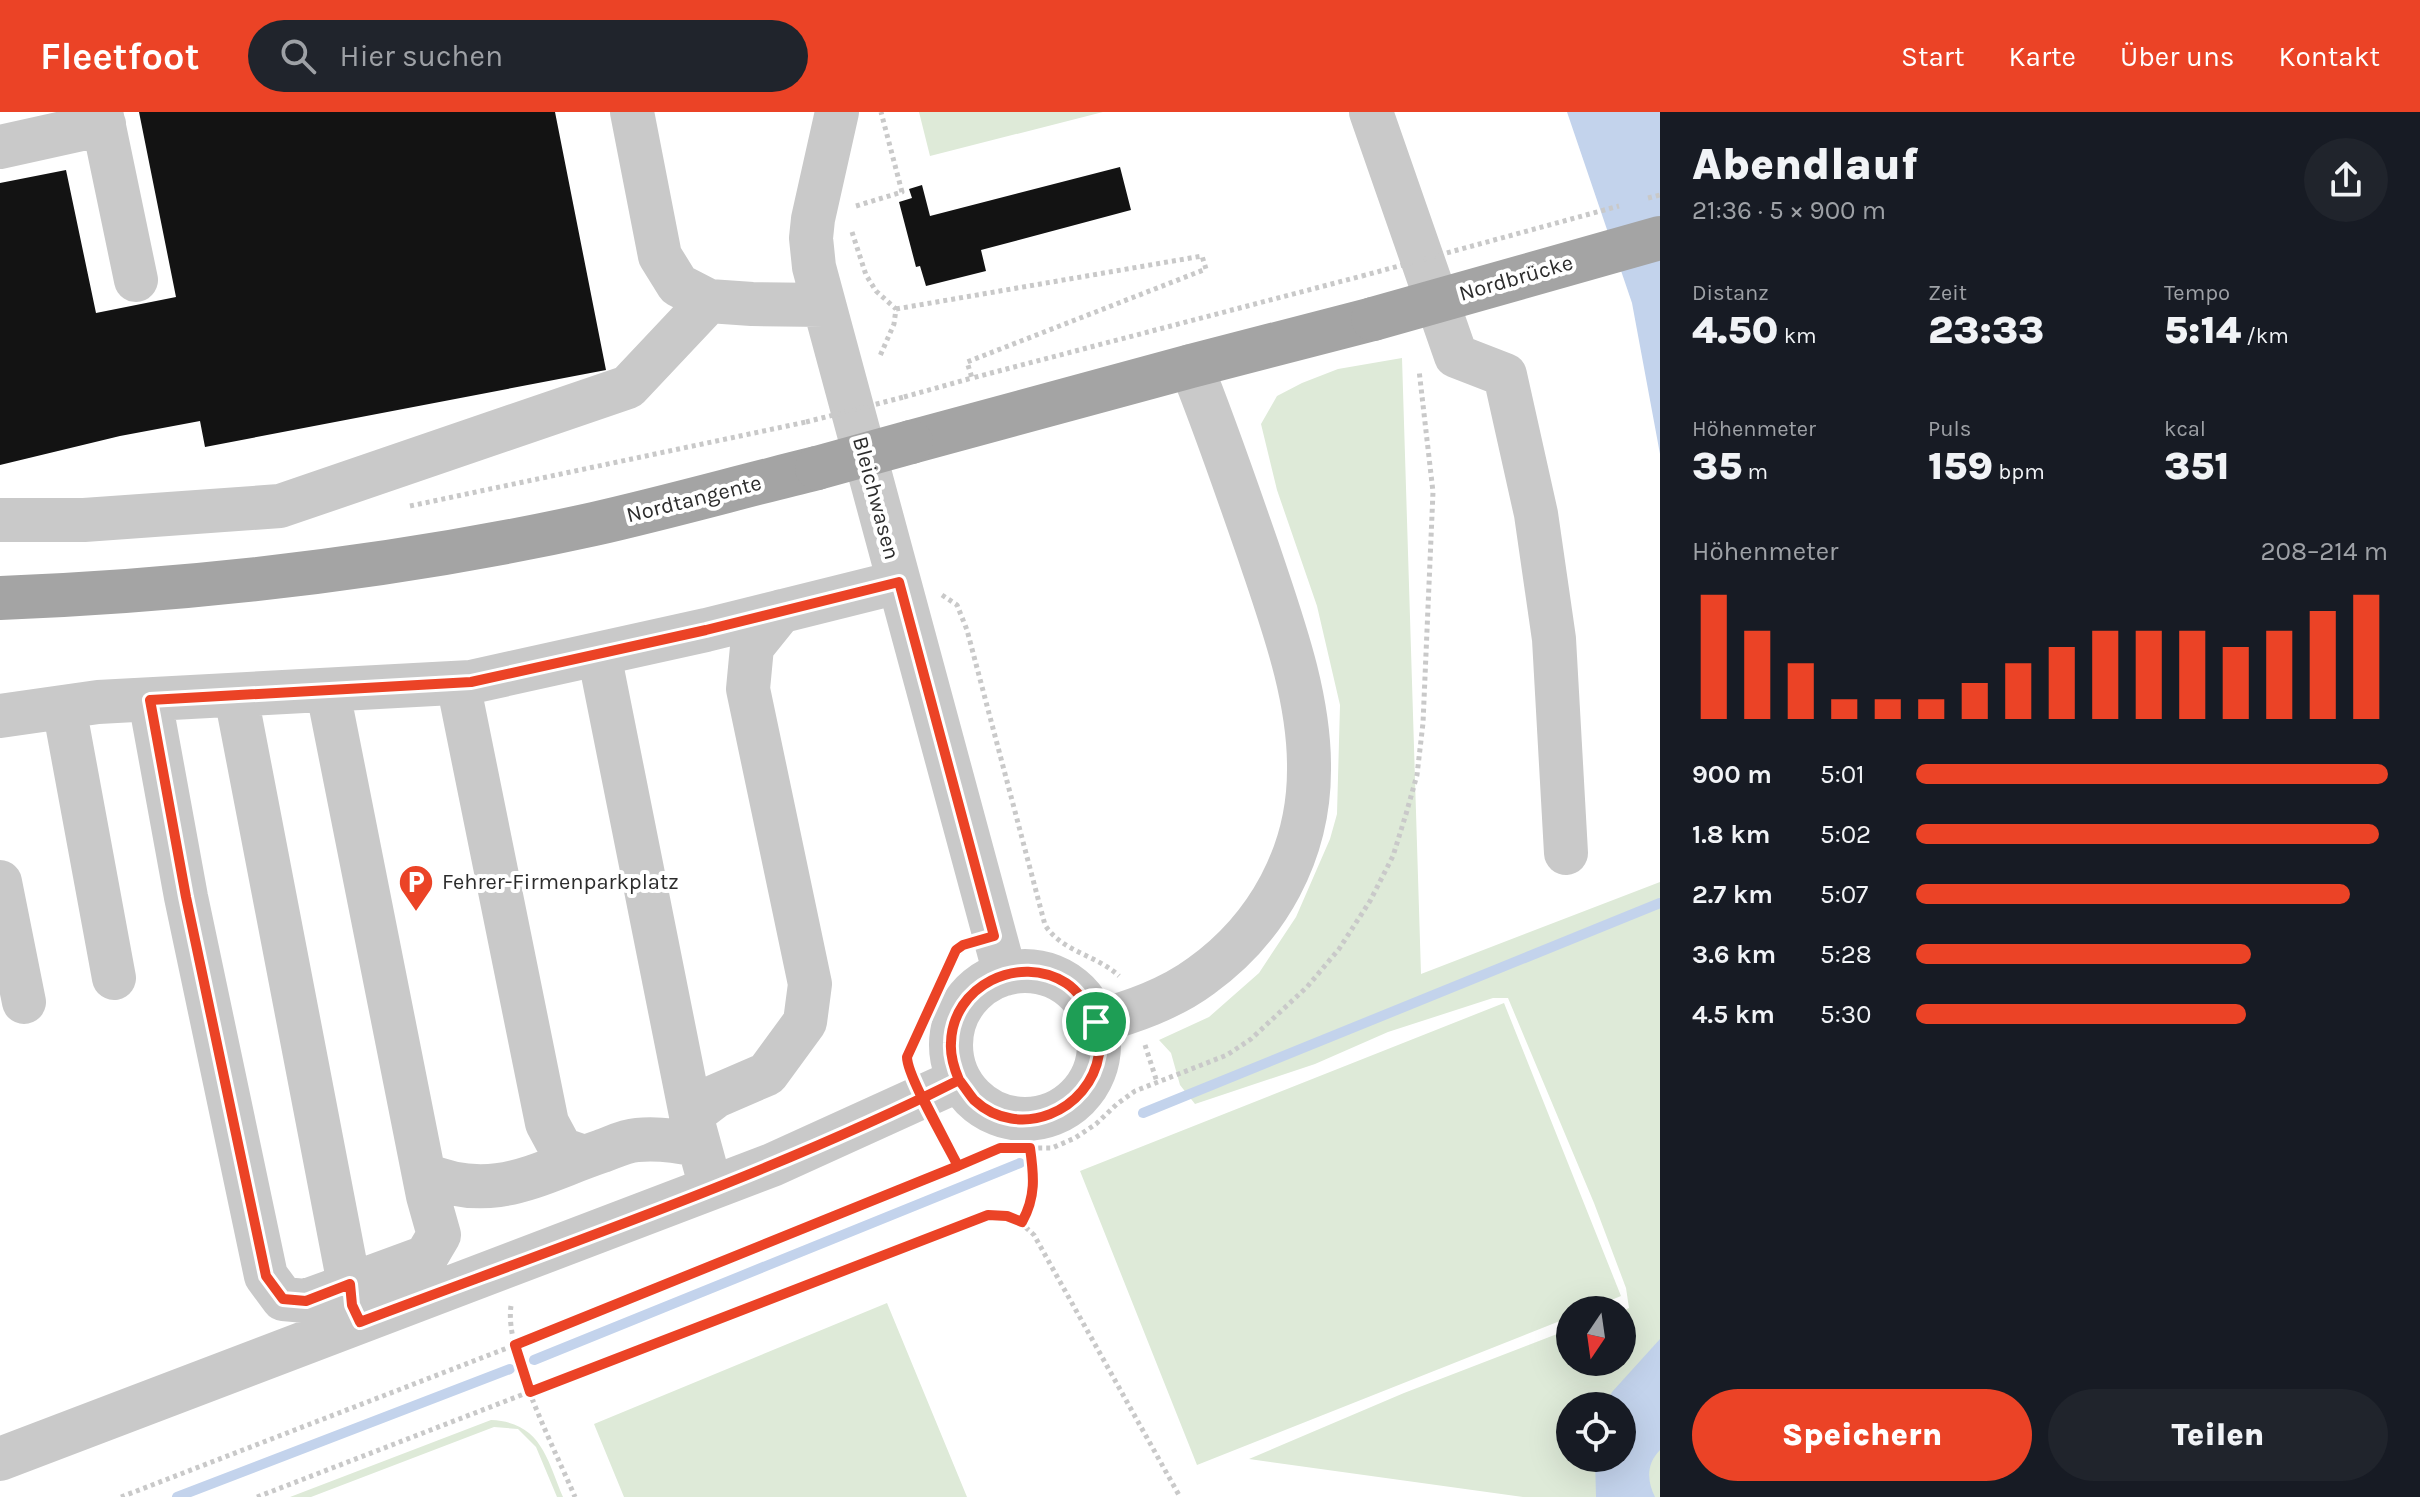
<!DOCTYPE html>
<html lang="de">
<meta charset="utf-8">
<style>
:root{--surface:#171b24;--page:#20242c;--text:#f1f3f6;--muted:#9ea1a6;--accent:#eb4326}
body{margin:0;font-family:Karla,sans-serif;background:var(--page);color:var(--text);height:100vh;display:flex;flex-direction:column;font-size:30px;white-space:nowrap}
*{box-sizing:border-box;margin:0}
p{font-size:26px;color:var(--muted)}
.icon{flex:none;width:44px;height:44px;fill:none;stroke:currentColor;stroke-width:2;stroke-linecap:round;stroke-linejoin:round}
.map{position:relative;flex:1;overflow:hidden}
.sheet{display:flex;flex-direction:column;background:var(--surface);width:760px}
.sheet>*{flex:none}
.needle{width:52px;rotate:193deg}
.controls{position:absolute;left:1556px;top:1184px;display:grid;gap:16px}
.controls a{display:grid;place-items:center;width:80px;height:80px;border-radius:50%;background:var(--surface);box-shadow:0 8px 32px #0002;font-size:40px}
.pin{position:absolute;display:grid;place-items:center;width:68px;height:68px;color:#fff;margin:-34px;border:4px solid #fff;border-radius:50%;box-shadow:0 2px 8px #0007}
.round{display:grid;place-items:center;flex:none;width:84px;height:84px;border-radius:42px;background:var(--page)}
.head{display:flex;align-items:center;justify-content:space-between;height:136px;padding:0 32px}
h1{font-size:44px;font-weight:800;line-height:60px}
.stats{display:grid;grid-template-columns:repeat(3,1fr);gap:12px;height:136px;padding:8px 32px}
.stats div{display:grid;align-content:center}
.stats b{font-size:40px;font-weight:800}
.stats small{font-size:22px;font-weight:400}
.stats p{font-size:22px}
.chart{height:224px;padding:16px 32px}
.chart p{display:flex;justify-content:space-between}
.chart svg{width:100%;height:144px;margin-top:8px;stroke:var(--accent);stroke-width:6}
.action{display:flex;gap:16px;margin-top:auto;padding:16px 32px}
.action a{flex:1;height:92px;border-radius:48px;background:var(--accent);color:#fff;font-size:32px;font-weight:800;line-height:92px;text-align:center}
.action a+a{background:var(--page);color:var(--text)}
ul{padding:0 32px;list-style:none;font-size:26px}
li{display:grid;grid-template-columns:128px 96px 1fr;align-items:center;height:60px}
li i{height:20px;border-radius:10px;background:var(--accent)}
header{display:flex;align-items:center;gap:48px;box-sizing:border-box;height:112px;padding:0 40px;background:var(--accent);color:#fff}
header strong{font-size:38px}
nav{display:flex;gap:44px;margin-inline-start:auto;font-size:28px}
.search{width:560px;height:72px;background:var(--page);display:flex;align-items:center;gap:20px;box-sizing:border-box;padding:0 28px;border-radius:44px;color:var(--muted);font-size:30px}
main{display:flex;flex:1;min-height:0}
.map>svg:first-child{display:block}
</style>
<header>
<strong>Fleetfoot</strong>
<div class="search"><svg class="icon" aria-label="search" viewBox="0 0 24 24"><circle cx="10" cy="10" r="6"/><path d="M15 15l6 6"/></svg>Hier suchen</div>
<nav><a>Start</a><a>Karte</a><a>Über uns</a><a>Kontakt</a></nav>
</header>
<main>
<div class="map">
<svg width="1660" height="1385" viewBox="0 0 1660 1385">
<rect width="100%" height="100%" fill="#fff"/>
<path fill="#deead8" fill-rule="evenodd" d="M919,0H1103L930,44Z
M1402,246L1421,862L1660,770V1385H1523L1249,1347L1404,1281L1570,1217V1250H1622V1199L1629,1196L1626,1176L1594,1091L1508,886H1493L1388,920L1315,952L1195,992L1180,973L1171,941L1159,928L1209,905L1259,861L1296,805L1330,727L1337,702L1340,593L1317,494L1277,378L1261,312L1277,284L1302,271L1338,257ZM1570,1294H1622V1346H1570Z
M1504,891L1621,1184L1587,1198H1570V1205L1197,1353L1080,1059Z
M887,1191L967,1385H624L594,1312Z
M491,1308C541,1310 547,1347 563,1385H557L536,1335L518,1317L494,1315L311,1385H290Z"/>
<path fill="#c3d3ec" d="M1567,0H1660V342L1632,191Z
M1660,1227V1338C1646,1352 1647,1369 1655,1385H1596L1595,1346H1622V1294H1605L1612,1280Z"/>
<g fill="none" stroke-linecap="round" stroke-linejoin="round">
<path stroke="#c3d3ec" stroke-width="10" d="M1143,1001L1660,791
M534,1248L1020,1051
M177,1385L510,1257"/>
</g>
<path fill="#131313" d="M139,0H555L606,258L205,335L200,309L120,324L0,353V71L66,58L96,201L176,185Z
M1120,55L1131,98L981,138L986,159L926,174L920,154L916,155L899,90L912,86L909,77L922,73L930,104Z"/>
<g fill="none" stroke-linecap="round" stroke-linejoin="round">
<path stroke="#c9c9c9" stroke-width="5" stroke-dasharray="4 4" stroke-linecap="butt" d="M856,94L902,80L881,0
M852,120L866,163L876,179L896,197L894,212L880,244
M896,197L1202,144L1206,157L967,250L972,266L1362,164
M904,285L972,266
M410,394L806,310
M942,483L957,493L967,518L1045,813C1062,840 1097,843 1119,864
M1145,933L1157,970
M907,949L951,846L959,835
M940,1019L958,1054
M1022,1110C1036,1085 1033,1064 1030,1036
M511,1194C504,1239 556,1340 575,1385
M121,1385L515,1233L1000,1036H1052L1075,1026L1096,1012L1117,992L1135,979L1227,943L1251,927L1307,875L1339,837L1370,789L1393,744L1406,702L1417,663L1423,611L1433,380L1419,258
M257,1385L988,1103C1008,1104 1019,1108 1034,1123L1180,1385"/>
<path stroke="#c9c9c9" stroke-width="44" d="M101,0L136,168
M632,0L660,144L678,173L709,189L752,192L824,193
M837,0L813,107L811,126L814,155L1005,862
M1371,0L1456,244L1505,263L1536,402L1554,527L1566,741
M0,35L104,12
M0,408H84L280,394L628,275L709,189
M599,542L691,1003
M458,571L547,1011L561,1037L584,1045
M236,584L354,1198
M150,588L186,785L266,1164L283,1187L306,1189L426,1145L439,1123L428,1084L328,580
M64,595L114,866
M0,604L98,590L471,570L706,518L899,470
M0,770L24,890
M951 933a74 74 0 1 1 148 0a74 74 0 1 1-148 0Z
M1096,910C1132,900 1170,887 1201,864C1268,816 1309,741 1309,658C1310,585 1282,510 1259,441C1237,378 1216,316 1191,254
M424,1062C493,1092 537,1061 602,1039C613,1035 625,1029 637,1028C657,1026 679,1029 698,1033
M711,1076L691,1003L716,984L767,962L805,910L810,872L748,577L752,535L781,499
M0,1347L772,1053L959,968"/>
<path stroke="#a4a4a4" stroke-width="44" d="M911,330L1191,254L1373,207
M0,486C199,478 399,455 594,412C669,395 743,374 817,356"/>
<path stroke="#c9c9c9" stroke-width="5" stroke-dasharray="4 4" stroke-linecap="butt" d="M1648,86L1660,83
M1362,164L1619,94
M806,310L904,285"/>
<path stroke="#a4a4a4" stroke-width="44" d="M1373,207L1660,126
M817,356L911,330"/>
</g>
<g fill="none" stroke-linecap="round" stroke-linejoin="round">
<g stroke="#fff" stroke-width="16">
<path id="route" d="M1096,910C1097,920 1100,932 1099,942C1090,999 1019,1030 974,988C969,982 964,974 959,968C767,1064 561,1134 360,1210L352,1193L350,1172L306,1189L283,1187L266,1164L186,785L150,588L471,570L706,518L899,470L994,824L963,833L956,838L907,945C907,964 947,1032 958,1054L1000,1036H1030C1034,1064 1036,1085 1022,1110L1007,1104L988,1103L530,1280L515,1233L958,1054L923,986L959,968C954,956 950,944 951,931C952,874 1019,841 1066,871C1080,880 1088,896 1096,910"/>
</g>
<use href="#route" stroke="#eb4326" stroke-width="10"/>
</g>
<defs>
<g id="parking-pin" transform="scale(1.8)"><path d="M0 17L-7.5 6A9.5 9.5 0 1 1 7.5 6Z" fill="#eb4326" stroke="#fff"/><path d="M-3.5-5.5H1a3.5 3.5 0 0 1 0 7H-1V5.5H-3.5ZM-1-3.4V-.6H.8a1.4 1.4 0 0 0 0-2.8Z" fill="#fff"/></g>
</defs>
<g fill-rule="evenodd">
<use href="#parking-pin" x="416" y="770"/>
</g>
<g text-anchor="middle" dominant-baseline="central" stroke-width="8" stroke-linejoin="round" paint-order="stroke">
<g font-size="22" fill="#2c2c2c" stroke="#fff">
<text transform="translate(1516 166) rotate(-16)">Nordbrücke</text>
<text transform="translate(876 386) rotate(75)">Bleichwasen</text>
<text transform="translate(694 387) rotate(-14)">Nordtangente</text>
</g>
<g font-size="22" fill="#2c2c2c" stroke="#fff" text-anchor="start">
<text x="442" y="770">Fehrer-Firmenparkplatz</text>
</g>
</g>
</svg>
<div class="controls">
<a><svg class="needle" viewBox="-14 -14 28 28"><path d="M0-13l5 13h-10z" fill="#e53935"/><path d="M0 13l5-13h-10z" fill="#9ea1a6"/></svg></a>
<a><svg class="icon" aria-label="locate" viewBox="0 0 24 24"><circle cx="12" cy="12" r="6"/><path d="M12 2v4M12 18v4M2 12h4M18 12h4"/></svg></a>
</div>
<div class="pin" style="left:1096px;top:910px;background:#1e9e55"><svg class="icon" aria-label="arrive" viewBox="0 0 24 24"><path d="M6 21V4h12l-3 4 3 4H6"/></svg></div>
</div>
<section class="sheet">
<div class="head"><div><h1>Abendlauf</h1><p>21:36 · 5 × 900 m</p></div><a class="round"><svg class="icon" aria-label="share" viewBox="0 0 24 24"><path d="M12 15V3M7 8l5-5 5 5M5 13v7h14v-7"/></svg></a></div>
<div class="stats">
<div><p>Distanz</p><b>4.50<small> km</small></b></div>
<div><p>Zeit</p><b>23:33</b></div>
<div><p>Tempo</p><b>5:14<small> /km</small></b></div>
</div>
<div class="stats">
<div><p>Höhenmeter</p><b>35<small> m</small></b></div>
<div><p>Puls</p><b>159<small> bpm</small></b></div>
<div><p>kcal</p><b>351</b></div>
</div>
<div class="chart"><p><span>Höhenmeter</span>208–214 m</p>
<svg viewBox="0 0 160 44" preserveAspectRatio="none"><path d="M5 44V6M15 44V17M25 44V27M35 44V38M45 44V38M55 44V38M65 44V33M75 44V27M85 44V22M95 44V17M105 44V17M115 44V17M125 44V22M135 44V17M145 44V11M155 44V6"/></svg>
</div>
<ul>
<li><b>900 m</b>5:01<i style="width:100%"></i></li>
<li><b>1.8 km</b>5:02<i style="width:98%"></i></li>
<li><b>2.7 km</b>5:07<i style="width:92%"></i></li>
<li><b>3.6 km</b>5:28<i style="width:71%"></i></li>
<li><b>4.5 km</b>5:30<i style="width:70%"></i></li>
</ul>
<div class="action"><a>Speichern</a><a>Teilen</a></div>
</section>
</main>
